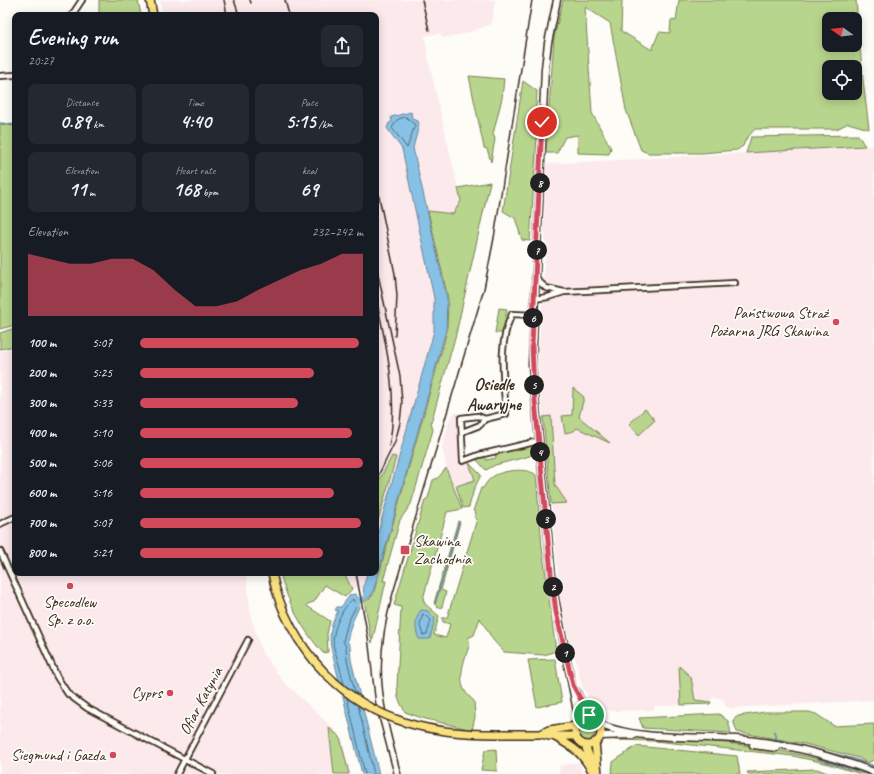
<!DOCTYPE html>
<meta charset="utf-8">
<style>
:root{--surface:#171b24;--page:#242831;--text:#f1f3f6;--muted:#9ea1a6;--accent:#d1495b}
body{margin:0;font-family:Caveat,sans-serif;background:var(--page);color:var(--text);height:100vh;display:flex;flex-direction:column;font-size:15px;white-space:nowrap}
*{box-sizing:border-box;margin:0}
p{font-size:13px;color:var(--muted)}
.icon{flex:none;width:22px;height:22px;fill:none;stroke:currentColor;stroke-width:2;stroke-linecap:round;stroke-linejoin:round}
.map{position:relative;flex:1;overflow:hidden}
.drawer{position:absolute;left:12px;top:12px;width:367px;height:564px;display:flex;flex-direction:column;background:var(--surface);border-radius:8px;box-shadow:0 2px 10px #0003}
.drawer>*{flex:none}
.needle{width:26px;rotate:284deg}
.controls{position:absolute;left:822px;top:12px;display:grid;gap:8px}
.controls a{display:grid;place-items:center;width:40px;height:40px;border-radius:8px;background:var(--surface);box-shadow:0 2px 10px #0003;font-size:20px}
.pin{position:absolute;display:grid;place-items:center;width:34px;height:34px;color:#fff;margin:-17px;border:2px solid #fff;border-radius:50%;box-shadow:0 1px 4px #0007}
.km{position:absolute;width:20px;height:20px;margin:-10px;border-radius:50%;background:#222;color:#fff;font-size:11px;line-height:20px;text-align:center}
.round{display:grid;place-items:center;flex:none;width:42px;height:42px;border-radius:8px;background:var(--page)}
.overview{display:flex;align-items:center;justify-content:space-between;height:68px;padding:0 16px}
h1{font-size:22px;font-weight:700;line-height:30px}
.figures{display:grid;grid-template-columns:repeat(3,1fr);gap:6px;height:68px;padding:4px 16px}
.figures div{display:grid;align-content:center;border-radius:8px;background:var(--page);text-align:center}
.figures b{font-size:20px;font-weight:700}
.figures small{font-size:11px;font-weight:400}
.figures p{font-size:11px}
.chart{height:112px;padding:8px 16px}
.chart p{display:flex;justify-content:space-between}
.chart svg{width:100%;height:72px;margin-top:4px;fill:var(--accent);opacity:.7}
ul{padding:0 16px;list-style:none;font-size:13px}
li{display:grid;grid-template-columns:64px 48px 1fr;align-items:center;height:30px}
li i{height:10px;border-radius:5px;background:var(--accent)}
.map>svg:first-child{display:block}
</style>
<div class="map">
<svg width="874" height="774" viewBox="0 0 874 774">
<rect width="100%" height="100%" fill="#fdfcf7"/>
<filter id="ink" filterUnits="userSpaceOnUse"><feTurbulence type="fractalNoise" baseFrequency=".025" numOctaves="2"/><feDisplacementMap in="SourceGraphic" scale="8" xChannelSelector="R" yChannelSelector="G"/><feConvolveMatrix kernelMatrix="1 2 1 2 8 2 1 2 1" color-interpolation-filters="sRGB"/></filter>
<g filter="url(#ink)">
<path fill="#fbe9ec" d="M160,0H495L492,24L464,34L442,38L441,33L425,36L428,58L461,201L453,214L428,212L448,298L447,331L373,595L368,600H364L361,587L352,589L344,573H376V15H163Z
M874,146V700L730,708L725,706L724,699L713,697L710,704L654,706V710L612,711L599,707L590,699L582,687L575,657H572L560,595L538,362L546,240L544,228L546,164Z
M15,348V573H246L251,617L262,653L283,681L341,736L351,774H0V351Z
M455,413H460L463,464L469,463L475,480L454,487L448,474L442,448L449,421Z
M573,763H580L582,774H559L560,766Z"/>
<path fill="#b8d58d" stroke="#7a8056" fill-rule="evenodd" d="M99,0H138L141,15H99Z
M563,0H622L621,31L652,50L659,32L670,33L671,20L676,21L679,0H856L863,80L869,129L848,123L837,129H755L746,139L743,146L737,150L702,153H648L641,150L626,110L610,23L585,7L592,113L611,148L609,154L578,153V135L565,137L557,153H546L554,38ZM829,19H855V45H829ZM829,67H855V93H829Z
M469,76L504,79L502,98L493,134L495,139L491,162L487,149L484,148Z
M523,81L537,91L536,107L538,120L530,241L522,240L515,218L503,211Z
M0,124L15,126V325L0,329Z
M858,135L865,146L746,153L751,137Z
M490,182L456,334L431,423L433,430L411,504L400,520L383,581H386L372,643L364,600H368L373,595L447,331L448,298L428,211L453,214L461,201L458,188Z
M499,308L507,309L503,333H495Z
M15,328V346L0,349V333Z
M573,388L584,397L579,417L610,443L577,428L574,431L565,433L562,416L572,415Z
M645,409L655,420L639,435L629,424Z
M551,416L555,485L567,503L551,504L543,417Z
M533,444V453L530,456L495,465L486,470L476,459L485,455L486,460L496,458L495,453Z
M392,456L396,457L376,528V486Z
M469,463L481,475L474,489L469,507L463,508L456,486L475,480Z
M446,468L462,509L447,512L423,599L425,604L439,616L434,635L446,638L450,624L443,622L442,618H447L477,519L474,517L476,512L473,511L481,488H483C485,485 488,480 491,478C500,470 528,467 536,475L542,547L556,651L544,655L504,652L493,640L480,618L474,635L468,638L470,644C465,657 457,678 465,691C467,695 471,698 474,701L475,717L472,730L422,718L405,712L398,698L397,686L401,607L394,605L425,500L428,498L433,480L438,478Z
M458,521L460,522L441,590L446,592L442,607L438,608L434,603Z
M280,573H344L352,589L345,597L325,585L314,602L307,604V606L330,621L327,634L328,652L323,653C302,629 288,604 280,573Z
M555,659L562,702L537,707L528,660Z
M679,666L691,677L695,700L711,702L710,704L681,705Z
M765,712H809L816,714L834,726L874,724V760L867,763L859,758L805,744L737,732L733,720L738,716Z
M719,714L728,721L731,733L643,728L639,718Z
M584,723H591L594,726L595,733L590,743L584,742C577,737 577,729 584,723Z
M329,728L340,737L349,774H334Z
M615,738C701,737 788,746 869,774H861L825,763L793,756L655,741L615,740Z
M636,746L737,756L740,774H612L613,762Z
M496,749L497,771L481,770L485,750Z
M817,769L830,774H748L747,772Z"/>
<path fill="#87c2e6" stroke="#698596" d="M411,112L412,119L418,121L419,125L413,148L447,299L446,330L375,585L371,596L366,599C361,591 365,582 367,573H376V540L434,331V298L402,149L387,128L389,123L392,122L391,117Z
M355,594C365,602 355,614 352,623C349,630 349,635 347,641L350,646L351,660L379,774H362L335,664C329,642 327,632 338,611L335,610L337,607H341L350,595Z
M421,610L428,611L435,618L430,639H419C415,630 414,619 421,610Z"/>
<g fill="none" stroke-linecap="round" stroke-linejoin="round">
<path stroke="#59676e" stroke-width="1" d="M406,117L415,125L407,148L392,128L397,120Z
M423,614L431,620L427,634L423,635L420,626Z
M344,684C341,672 338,660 334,648C330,634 342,607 353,599L356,606L348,622L343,641L346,647L347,660L355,692
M347,698L365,774
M358,705L374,774"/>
<path stroke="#698596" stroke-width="1.5" d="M0,123L15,125
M435,604L459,523
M774,731L776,739L854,759L874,766
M818,759L868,774"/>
<path stroke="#87c2e6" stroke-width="4.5" d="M355,605L369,593"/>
<g stroke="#3b2a1e" stroke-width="8">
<path id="minor" d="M72,15L82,0
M0,76L15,75
M535,278L546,288L564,292
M534,299L548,297L564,292L735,283
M534,315L512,314C497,345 504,380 506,414L485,419L478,416L461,418L463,461L479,455L539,441
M462,432L480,425L485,419
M0,524L15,517
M0,551L57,677L68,694L87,708L213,774
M177,774L248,640"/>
</g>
<g stroke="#3b2a1e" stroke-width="9">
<path id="secondary" d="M557,0L548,43L545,68L532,365L553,588L579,722
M576,691L583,706L592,719
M598,723C633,741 696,736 736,739C782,742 831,756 874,772
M600,736L634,735
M753,745L776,748"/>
</g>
<g stroke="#3b2a1e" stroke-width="10">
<path id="primary" d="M150,0L153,15
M272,573C279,611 299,646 325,673
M575 732a13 13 0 1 1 26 0a13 13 0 1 1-26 0Z
M503,734H541L549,736H575
M541,734L549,730L576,726
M555,737C577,749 581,752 594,774
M595,742L598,774
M585,745L593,767"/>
</g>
<use href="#minor" stroke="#fdfcf7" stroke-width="4.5"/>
<use href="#secondary" stroke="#fdfcf7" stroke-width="6"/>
<use href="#primary" stroke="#fae180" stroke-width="7"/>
<path stroke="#3b2a1e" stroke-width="1.5" d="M224,0L227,15
M234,0L239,15
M250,0L251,3
M285,0L289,15
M422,0L429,30
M376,182L395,274L397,296L395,336
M376,265L400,376L402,403L400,423L395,442L376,480
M376,298C386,344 399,400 389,446
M356,573L368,637L376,706L394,774
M401,774C382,703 372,666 393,593L484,289L494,238L532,0"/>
<g stroke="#3b2a1e" stroke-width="10" stroke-linecap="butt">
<path id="primary-bridge" d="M325,673C375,724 435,735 503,734"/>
</g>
<use href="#primary-bridge" stroke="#fae180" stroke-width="7"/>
</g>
</g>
<g fill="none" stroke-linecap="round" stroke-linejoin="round" filter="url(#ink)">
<g stroke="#fff" stroke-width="8">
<path id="route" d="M542,122L532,346L534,390L551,573L556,612L573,685L589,715"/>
</g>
<use href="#route" stroke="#d1495b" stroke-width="5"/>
</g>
<g fill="#d1495b" stroke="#fdfcf7" stroke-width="1.5">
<circle cx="836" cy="322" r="4"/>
<rect x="400" y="545" width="10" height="10" rx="2"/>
<circle cx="70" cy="586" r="4"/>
<circle cx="170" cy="693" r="4"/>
<circle cx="113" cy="755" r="4"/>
</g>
<g text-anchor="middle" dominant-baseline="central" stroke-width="3.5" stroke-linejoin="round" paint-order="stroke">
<g font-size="16" fill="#3b2a1e" stroke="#fdfcf7" text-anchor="end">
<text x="828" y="313">Państwowa Straż<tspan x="828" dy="18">Pożarna JRG Skawina</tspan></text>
<text x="414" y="541" text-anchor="start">Skawina<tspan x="414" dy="18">Zachodnia</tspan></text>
<text x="70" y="602" text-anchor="middle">Specodlew<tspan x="70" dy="18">Sp. z o.o.</tspan></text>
<text x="162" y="693">Cyprs</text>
<text x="105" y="755">Siegmund i Gazda</text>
</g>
<g font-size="16" fill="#3b2a1e" stroke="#fdfcf7">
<text transform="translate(201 701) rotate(-62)">Ofiar Katynia</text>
</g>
<g font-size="17" font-weight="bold" fill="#3b2a1e" stroke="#fdfcf7">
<text x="494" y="384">Osiedle<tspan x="494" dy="20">Awaryjne</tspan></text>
</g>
</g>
</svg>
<div class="controls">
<a><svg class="needle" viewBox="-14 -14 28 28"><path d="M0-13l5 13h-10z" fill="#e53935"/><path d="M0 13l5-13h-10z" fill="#9ea1a6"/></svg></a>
<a><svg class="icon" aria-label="locate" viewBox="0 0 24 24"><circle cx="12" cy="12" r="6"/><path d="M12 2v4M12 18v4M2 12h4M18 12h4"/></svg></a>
</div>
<div class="pin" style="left:589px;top:715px;background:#1e9e55"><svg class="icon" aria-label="arrive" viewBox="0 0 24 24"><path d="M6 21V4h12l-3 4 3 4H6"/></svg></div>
<div class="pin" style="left:542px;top:122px;background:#d93025"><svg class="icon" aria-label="check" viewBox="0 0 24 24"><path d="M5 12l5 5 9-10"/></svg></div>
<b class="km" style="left:565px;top:653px">1</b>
<b class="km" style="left:553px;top:587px">2</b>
<b class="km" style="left:546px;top:519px">3</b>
<b class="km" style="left:540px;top:452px">4</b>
<b class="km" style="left:534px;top:385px">5</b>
<b class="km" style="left:533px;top:318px">6</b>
<b class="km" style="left:537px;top:250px">7</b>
<b class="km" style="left:540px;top:183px">8</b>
<section class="drawer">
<div class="overview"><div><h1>Evening run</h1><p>20:27</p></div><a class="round"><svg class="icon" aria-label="share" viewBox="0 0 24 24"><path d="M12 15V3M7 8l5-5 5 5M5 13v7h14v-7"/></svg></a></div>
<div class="figures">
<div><p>Distance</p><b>0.89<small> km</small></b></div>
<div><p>Time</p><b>4:40</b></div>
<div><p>Pace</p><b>5:15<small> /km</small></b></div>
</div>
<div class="figures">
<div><p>Elevation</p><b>11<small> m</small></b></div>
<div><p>Heart rate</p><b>168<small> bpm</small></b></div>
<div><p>kcal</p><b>69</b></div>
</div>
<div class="chart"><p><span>Elevation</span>232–242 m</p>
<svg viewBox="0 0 160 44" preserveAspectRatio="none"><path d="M0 44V6L10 9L20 12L30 12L40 9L50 9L60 16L70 28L80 38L90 38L100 35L110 28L120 22L130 16L140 12L150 6L160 6V44z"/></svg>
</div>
<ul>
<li><b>100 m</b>5:07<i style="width:98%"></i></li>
<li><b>200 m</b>5:25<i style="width:78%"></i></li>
<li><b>300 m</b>5:33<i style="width:71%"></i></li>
<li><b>400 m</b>5:10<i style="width:95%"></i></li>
<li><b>500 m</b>5:06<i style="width:100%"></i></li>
<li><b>600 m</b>5:16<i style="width:87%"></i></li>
<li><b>700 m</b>5:07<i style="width:99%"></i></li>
<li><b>800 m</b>5:21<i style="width:82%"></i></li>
</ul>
</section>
</div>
